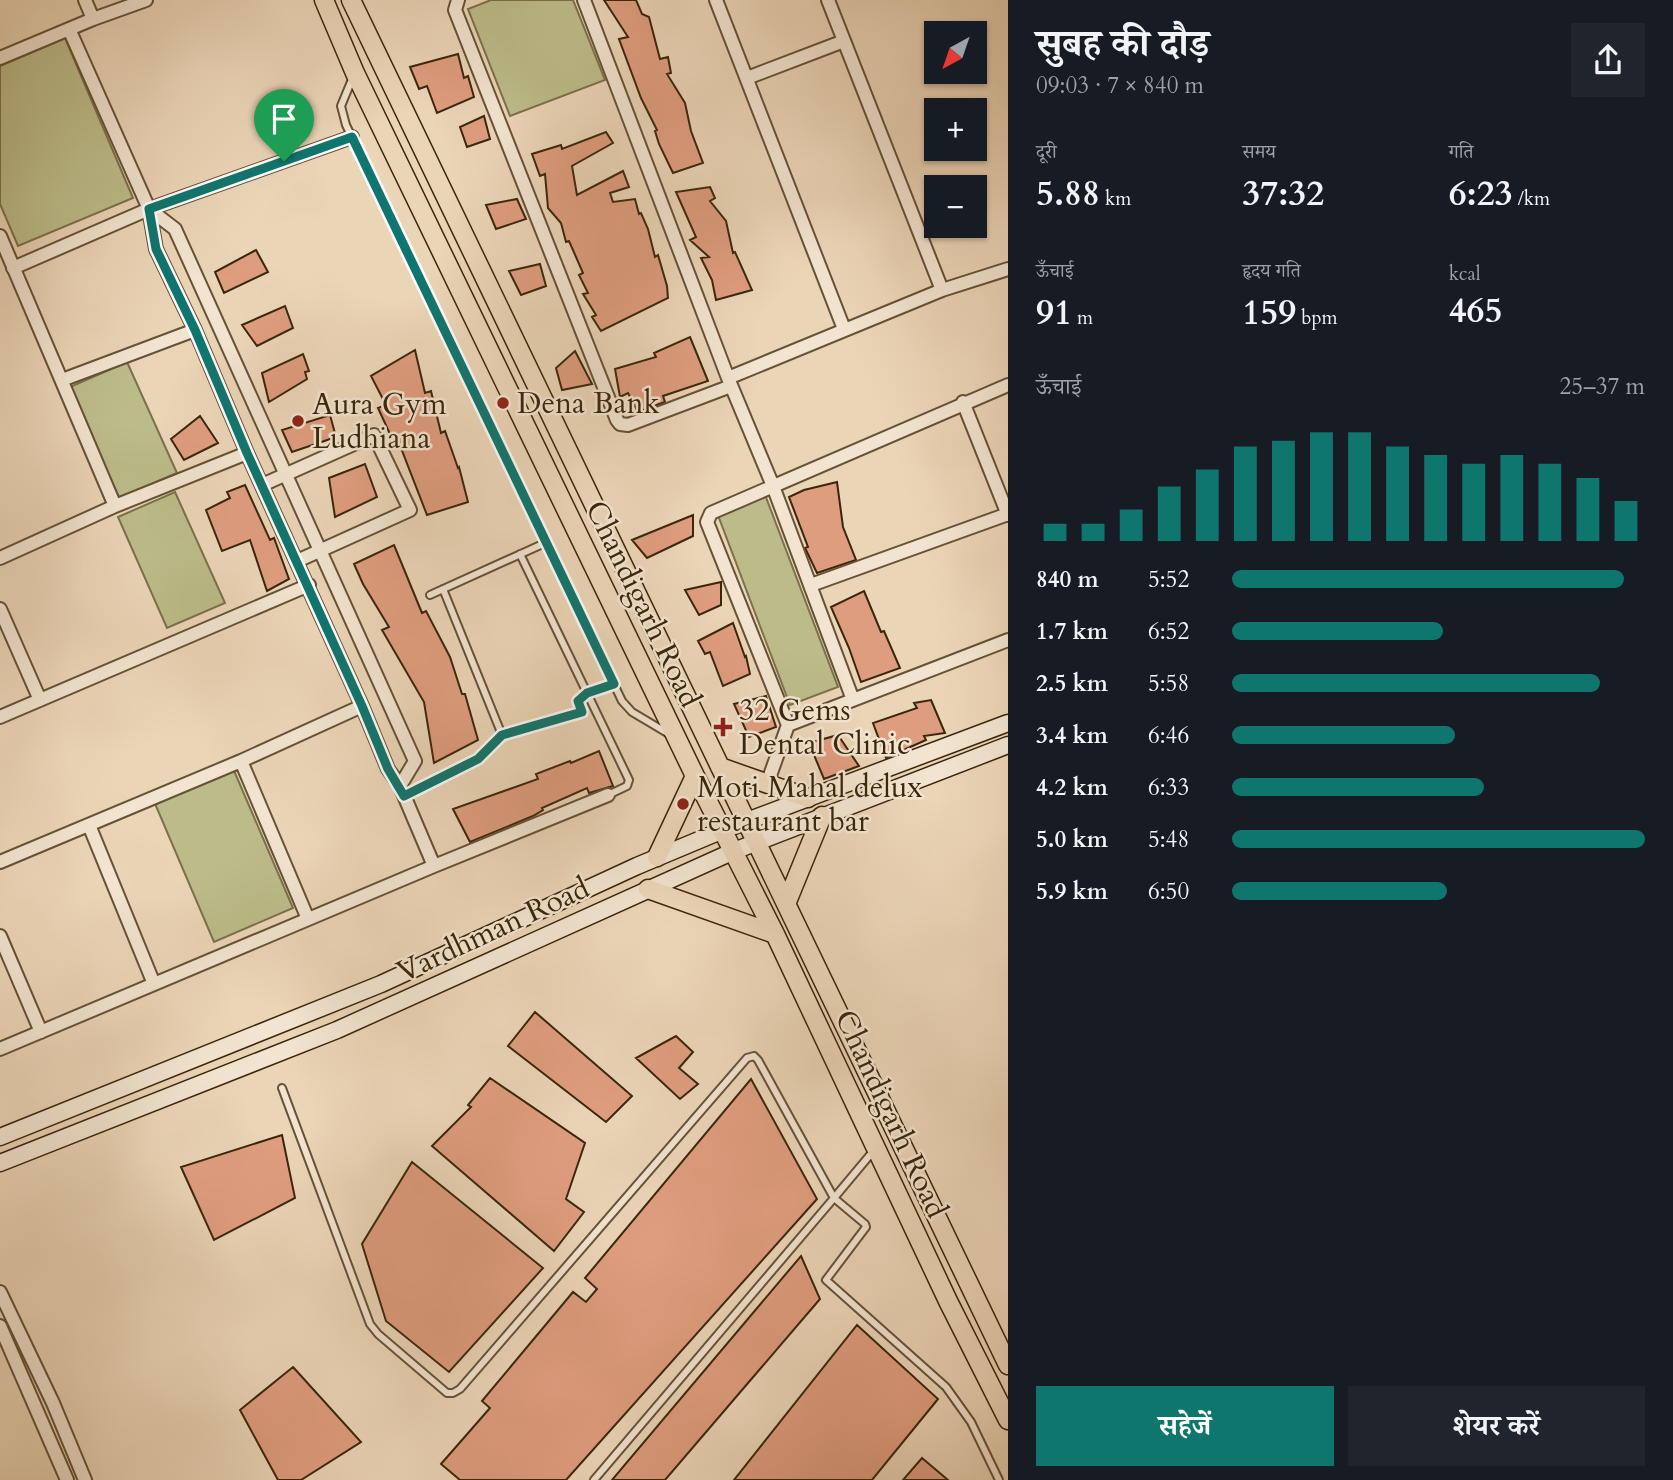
<!DOCTYPE html>
<html lang="hi">
<meta charset="utf-8">
<style>
:root{--surface:#171b24;--page:#20242c;--text:#f1f3f6;--muted:#9ea1a6;--accent:#0f766e}
body{margin:0;font-family:Cardo,"Noto Serif Devanagari",serif;background:var(--page);color:var(--text);height:100vh;display:flex;flex-direction:column;font-size:26px;white-space:nowrap}
*{box-sizing:border-box;margin:0}
p{font-size:23px;color:var(--muted)}
.icon{flex:none;width:38px;height:38px;fill:none;stroke:currentColor;stroke-width:2;stroke-linecap:round;stroke-linejoin:round}
.map{position:relative;flex:1;overflow:hidden}
.details{display:flex;flex-direction:column;background:var(--surface);width:665px}
.details>*{flex:none}
.needle{width:46px;rotate:220deg}
.fabs{position:absolute;left:924px;top:21px;display:grid;gap:14px}
.fabs a{display:grid;place-items:center;width:63px;height:63px;border-radius:0px;background:var(--surface);box-shadow:0 2px 5px #0004;font-size:35px}
.pin{position:absolute;display:grid;place-items:center;width:60px;height:60px;color:#fff;margin:-72px -30px;border-radius:50% 50% 50% 0;rotate:-45deg;box-shadow:0 0 7px #0007}
.pin .icon{rotate:45deg}
.round{display:grid;place-items:center;flex:none;width:74px;height:74px;border-radius:0px;background:var(--page)}
.head{display:flex;align-items:center;justify-content:space-between;height:119px;padding:0 28px}
h1{font-size:38px;font-weight:700;line-height:52px}
.stats{display:grid;grid-template-columns:repeat(3,1fr);gap:10px;height:119px;padding:7px 28px}
.stats div{display:grid;align-content:center}
.stats b{font-size:35px;font-weight:700}
.stats small{font-size:19px;font-weight:400}
.stats p{font-size:19px}
.chart{height:196px;padding:14px 28px}
.chart p{display:flex;justify-content:space-between}
.chart svg{width:100%;height:126px;margin-top:7px;stroke:var(--accent);stroke-width:6}
.cta{display:flex;gap:14px;margin-top:auto;padding:14px 28px}
.cta a{flex:1;height:80px;border-radius:0px;background:var(--accent);color:#fff;font-size:28px;font-weight:700;line-height:80px;text-align:center}
.cta a+a{background:var(--page);color:var(--text)}
ul{padding:0 28px;list-style:none;font-size:23px}
li{display:grid;grid-template-columns:112px 84px 1fr;align-items:center;height:52px}
li i{height:18px;border-radius:9px;background:var(--accent)}
main{display:flex;flex:1;min-height:0}
.map>svg:first-child{display:block}
</style>
<main>
<div class="map">
<svg width="1008" height="1480" viewBox="0 0 1008 1480">
<rect width="100%" height="100%" fill="#ebd5b7"/>
<filter id="stains"><feTurbulence type="fractalNoise" baseFrequency=".00286" numOctaves="4"/><feColorMatrix values="0 0 0 0 .2 0 0 0 0 .09 0 0 0 0 .02 0 0 0 .5 -.17"/></filter>
<radialGradient id="worn" r=".72"><stop offset=".6" stop-color="#630" stop-opacity="0"/><stop offset="1" stop-color="#630" stop-opacity=".3"/></radialGradient>
<path fill="#bcbc8a" stroke="#7b714a" stroke-width="2" d="M491,0H573L605,80L510,116L468,9Z
M65,38L133,198L18,246L0,204V66Z
M127,362L177,473L119,498L70,387Z
M175,492L225,603L167,628L118,517Z
M764,492L838,687L790,705L716,510Z
M232,766L293,908L214,942L153,799Z"/>
<path fill="#df9d7f" stroke="#3a260a" stroke-width="2" d="M604,0H636L642,14L649,17L660,59L668,57L671,73L667,74L685,103L691,131L703,163L673,173L659,144L655,131L657,130L641,98L619,39L628,37Z
M458,54L464,78L468,76L474,97L437,113L427,86L419,89L410,67Z
M484,116L490,139L467,147L460,127Z
M606,132L613,143L572,166L577,195L623,171L629,187L610,193L613,202L635,199L639,214L641,213L648,229L655,257L658,255L667,286L668,298L601,331L592,317L596,315L583,294L588,293L579,275L583,273L569,241L566,242L561,223L548,208L545,174L540,176L532,154L561,145L562,149Z
M710,187L715,198L710,201L726,221L733,253L735,252L752,290L716,300L712,280L701,258L709,257L690,240L696,237L676,192Z
M517,199L526,219L496,229L486,205Z
M256,250L268,272L224,293L215,272Z
M540,264L546,286L521,295L509,271Z
M285,306L293,328L257,346L242,325Z
M690,337L708,381L663,396L665,402L638,412L628,393L620,397L615,369L656,357L654,353Z
M415,350L425,393L431,391L441,433L445,431L458,468L459,467L468,502L427,515L399,443L395,445L378,408L386,405L371,376Z
M575,351L592,384L562,390L556,368Z
M303,354L309,371L305,372L307,379L269,402L262,373Z
M330,415L336,437L292,452L282,430Z
M200,416L218,443L184,460L171,439Z
M365,464L377,497L335,517L329,478Z
M837,482L843,527L856,560L817,573L805,548L808,547L789,497L804,490Z
M245,485L270,540L274,538L289,579L267,591L250,540L222,551L206,510L230,498L227,492Z
M693,515V536L647,558L632,540Z
M394,545L422,613L426,611L450,657L462,694H465L478,740L434,763L424,702L382,630L389,627L363,584L354,564Z
M721,582V605L699,615L685,590Z
M864,591L881,632L884,631L900,668L861,682L849,648L831,607Z
M733,623L745,657L746,656L750,674L723,686L710,652L705,654L698,641Z
M766,696L776,727L749,737L734,704Z
M931,700L945,733L924,736L926,740L886,758L873,723L917,708L914,703Z
M838,735L859,766L824,779L809,743Z
M599,751L613,786L589,793L587,788L542,808L543,810L533,816L470,842L453,809L538,779L536,774L570,761L571,763Z
M535,1012L632,1096L606,1122L508,1046Z
M676,1036L693,1052L679,1068L698,1084L680,1099L636,1058Z
M490,1078L585,1143L566,1199L584,1212L554,1251L432,1146L471,1107L468,1105Z
M751,1079L817,1199L566,1480H460L441,1464L490,1408L482,1401L573,1292L586,1302L597,1289L585,1278Z
M282,1135L295,1198L214,1240L181,1167Z
M412,1162L543,1268L449,1372L386,1321L362,1244Z
M801,1256L820,1299L665,1480H612Z
M857,1325L938,1399L872,1480H734Z
M293,1367L361,1442L301,1480H278L240,1410Z
M922,1458L948,1480H903Z"/>
<g fill="none" stroke-linecap="round" stroke-linejoin="round">
<g stroke="#665235" stroke-width="10">
<path id="lane" d="M353,77L341,106L346,125L622,701L632,712L669,734
M520,554L629,780L627,786L608,795
M443,589L502,735L582,712L577,701L588,693L614,684
M430,595L545,543
M404,796L478,759L502,735
M282,1088L370,1324L378,1334L447,1393H453L460,1389L747,1058L754,1056L758,1060L834,1198L594,1480
M875,1149L834,1198L865,1224L866,1227L826,1280L946,1387L971,1422L999,1480"/>
</g>
<g stroke="#665235" stroke-width="16">
<path id="street" d="M85,0L93,19
M458,0L455,10L617,420L620,424L628,425L731,386
M584,0L728,378L773,486L853,700
M716,0L844,329
M828,0L942,290
M69,29L149,209L156,249L195,330L247,453L362,706L388,769L400,786L434,866
M0,58L93,19L146,0
M747,78L844,41
M149,209L175,229L415,761L400,786
M0,236L115,506
M13,268L149,209L352,137
M728,378L942,290L1008,269
M62,380L195,330
M963,402L1008,515
M262,485L374,435L410,510L297,561
M0,558L115,506L247,453
M811,585L1008,514
M0,609L40,700
M0,717L309,585
M788,725L1008,640
M241,761L308,919
M767,784L788,725L707,522L711,513L1008,385
M89,825L154,984
M0,862L241,761L362,706
M0,936L41,1032
M0,1049L434,866L608,795
M0,1292L53,1403L85,1480
M0,1326L67,1480"/>
</g>
<g stroke="#3a260a" stroke-width="19">
<path id="secondary" d="M0,1137L381,984L637,866L723,830L1008,723
M0,1163L337,1030L734,851L1008,745"/>
</g>
<g stroke="#3a260a" stroke-width="21">
<path id="primary" d="M324,0L355,73L695,776L775,934L948,1301L1008,1420
M351,0L1008,1365
M720,767L808,798
M657,857L695,776
M648,889L775,934
M786,904L822,816"/>
</g>
<use href="#lane" stroke="#f2e4d0" stroke-width="6"/>
<use href="#street" stroke="#f2e4d0" stroke-width="12"/>
<use href="#secondary" stroke="#f2e4d0" stroke-width="16"/>
<use href="#primary" stroke="#ebd5b7" stroke-width="18"/>
</g>
<g fill="none" stroke-linecap="round" stroke-linejoin="round">
<g stroke="#fff" stroke-width="14">
<path id="route" d="M352,137L614,684L587,693L578,701L582,712L502,735L478,759L404,796L388,769L362,706L247,453L195,330L156,249L149,209Z"/>
</g>
<use href="#route" stroke="#0f766e" stroke-width="9"/>
</g>
<g fill="#8f2418" stroke="#f2e4d0" stroke-width="2.5">
<circle cx="503" cy="403" r="7"/>
<circle cx="298" cy="421" r="7"/>
<path d="M719.5 716.5h7v7h7v7h-7v7h-7v-7h-7v-7h7z"/>
<circle cx="683" cy="804" r="7"/>
</g>
<g text-anchor="middle" dominant-baseline="central" stroke-width="5" stroke-linejoin="round" paint-order="stroke">
<g font-size="30" fill="#3a260a" stroke="#f2e4d0" text-anchor="start">
<text x="517" y="403">Dena Bank</text>
<text x="312" y="404">Aura Gym<tspan x="312" dy="34">Ludhiana</tspan></text>
<text x="739" y="710">32 Gems<tspan x="739" dy="34">Dental Clinic</tspan></text>
<text x="697" y="787">Moti Mahal delux<tspan x="697" dy="34">restaurant bar</tspan></text>
</g>
<g font-size="30" fill="#3a260a" stroke="#f2e4d0">
<text transform="translate(643 604) rotate(64)">Chandigarh Road</text>
<text transform="translate(493 930) rotate(-25)">Vardhman Road</text>
<text transform="translate(891 1114) rotate(65)">Chandigarh Road</text>
</g>
</g>
<rect width="100%" height="100%" filter="url(#stains)"/>
<rect width="100%" height="100%" fill="url(#worn)"/>
</svg>
<div class="fabs">
<a><svg class="needle" viewBox="-14 -14 28 28"><path d="M0-13l5 13h-10z" fill="#e53935"/><path d="M0 13l5-13h-10z" fill="#9ea1a6"/></svg></a>
<a>+</a>
<a>−</a>
</div>
<div class="pin" style="left:284px;top:161px;background:#1e9e55"><svg class="icon" aria-label="arrive" viewBox="0 0 24 24"><path d="M6 21V4h12l-3 4 3 4H6"/></svg></div>
</div>
<section class="details">
<div class="head"><div><h1>सुबह की दौड़</h1><p>09:03 · 7 × 840 m</p></div><a class="round"><svg class="icon" aria-label="share" viewBox="0 0 24 24"><path d="M12 15V3M7 8l5-5 5 5M5 13v7h14v-7"/></svg></a></div>
<div class="stats">
<div><p>दूरी</p><b>5.88<small> km</small></b></div>
<div><p>समय</p><b>37:32</b></div>
<div><p>गति</p><b>6:23<small> /km</small></b></div>
</div>
<div class="stats">
<div><p>ऊँचाई</p><b>91<small> m</small></b></div>
<div><p>हृदय गति</p><b>159<small> bpm</small></b></div>
<div><p>kcal</p><b>465</b></div>
</div>
<div class="chart"><p><span>ऊँचाई</span>25–37 m</p>
<svg viewBox="0 0 160 44" preserveAspectRatio="none"><path d="M5 44V38M15 44V38M25 44V33M35 44V25M45 44V19M55 44V11M65 44V9M75 44V6M85 44V6M95 44V11M105 44V14M115 44V17M125 44V14M135 44V17M145 44V22M155 44V30"/></svg>
</div>
<ul>
<li><b>840 m</b>5:52<i style="width:95%"></i></li>
<li><b>1.7 km</b>6:52<i style="width:51%"></i></li>
<li><b>2.5 km</b>5:58<i style="width:89%"></i></li>
<li><b>3.4 km</b>6:46<i style="width:54%"></i></li>
<li><b>4.2 km</b>6:33<i style="width:61%"></i></li>
<li><b>5.0 km</b>5:48<i style="width:100%"></i></li>
<li><b>5.9 km</b>6:50<i style="width:52%"></i></li>
</ul>
<div class="cta"><a>सहेजें</a><a>शेयर करें</a></div>
</section>
</main>
